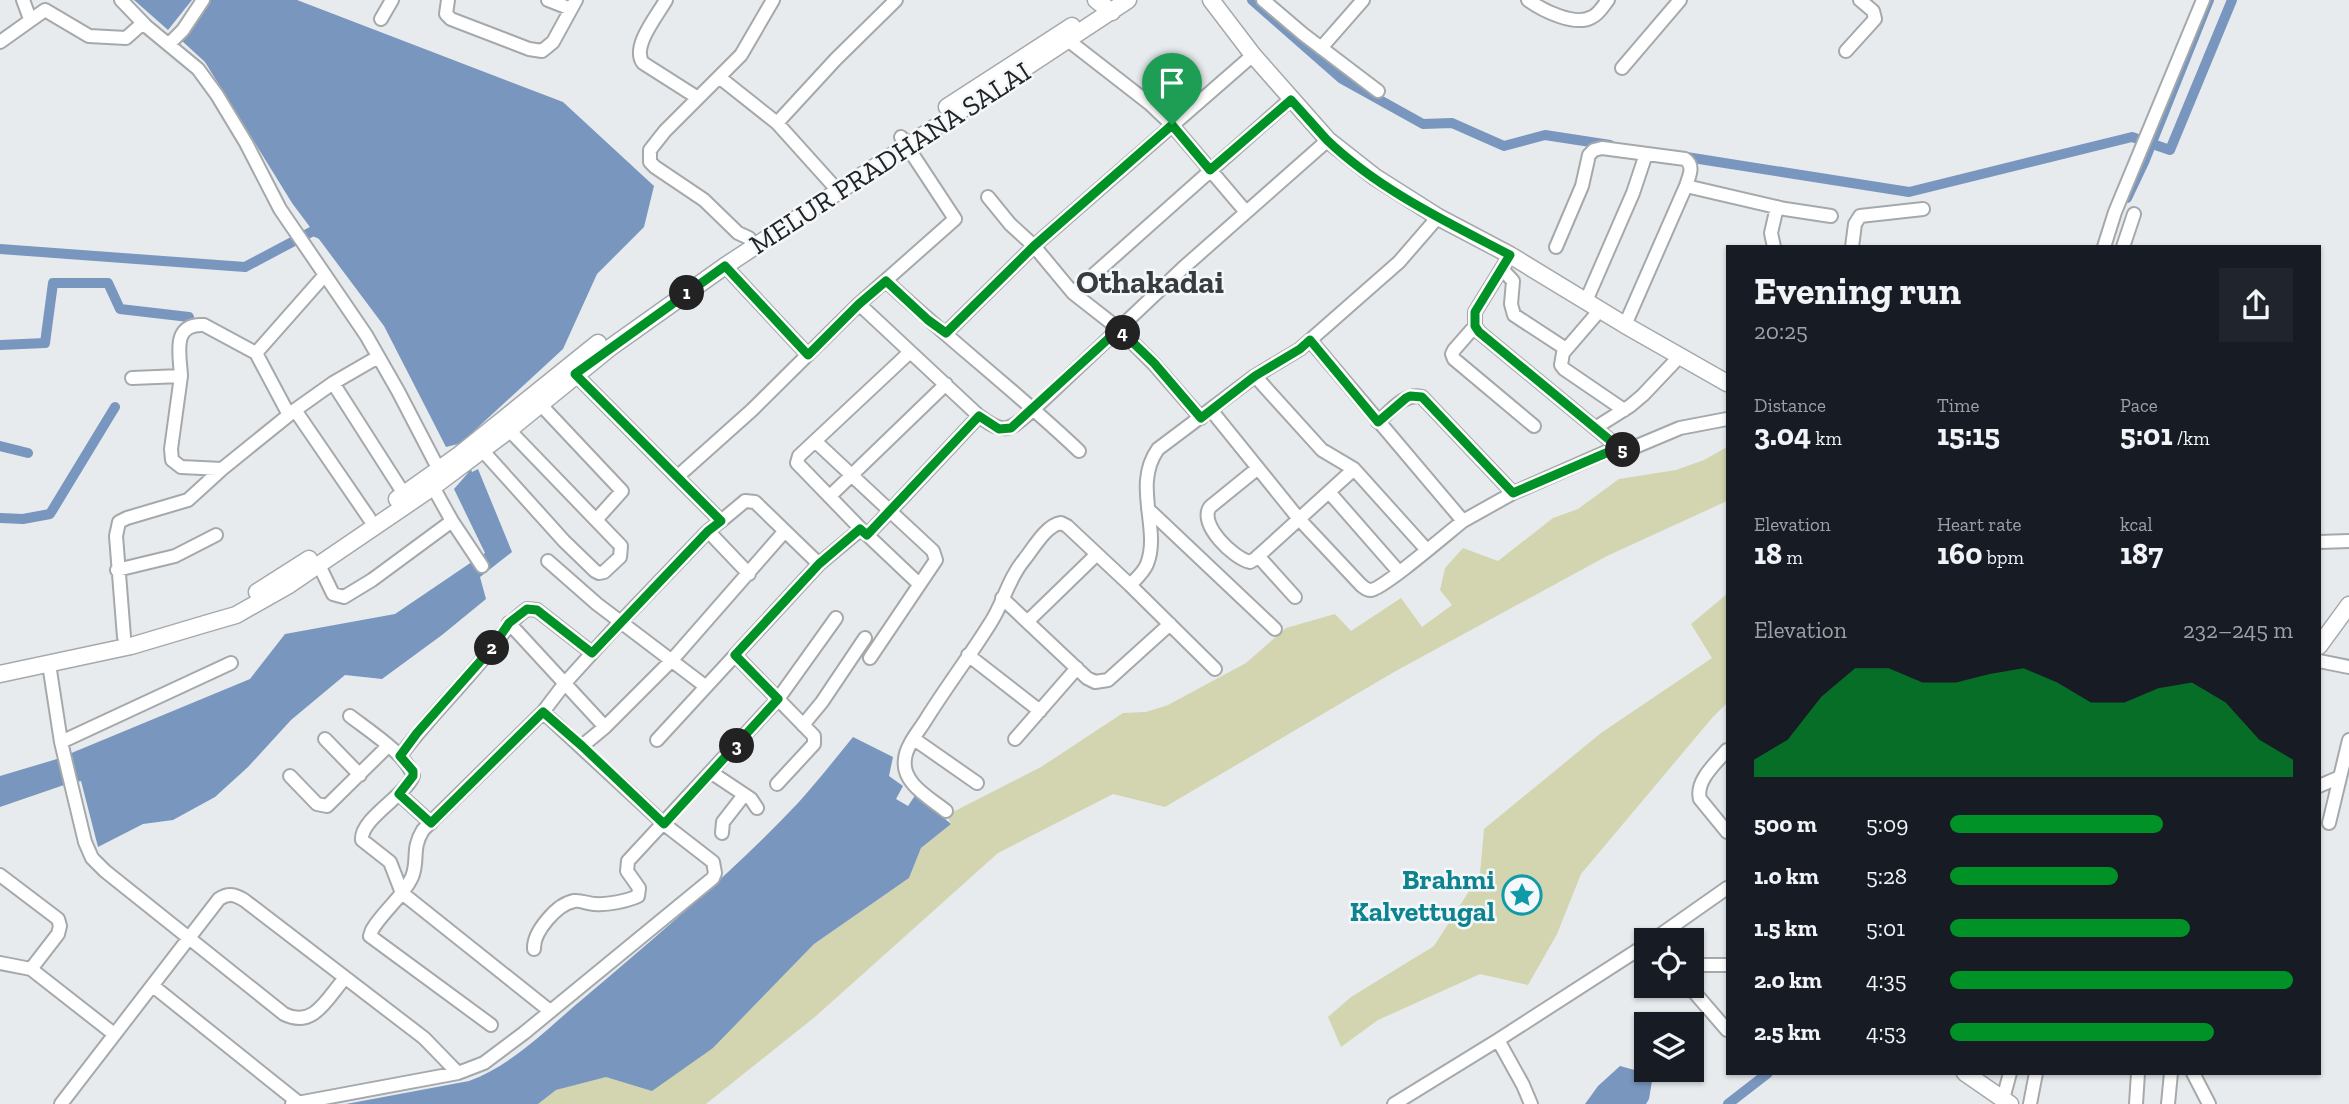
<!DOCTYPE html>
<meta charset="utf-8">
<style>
:root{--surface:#171b24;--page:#20242c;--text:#f1f3f6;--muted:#9ea1a6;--accent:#009227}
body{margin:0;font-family:"Zilla Slab",serif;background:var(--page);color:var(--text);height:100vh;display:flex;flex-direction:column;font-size:26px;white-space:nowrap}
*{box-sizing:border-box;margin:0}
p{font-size:23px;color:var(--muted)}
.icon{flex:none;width:38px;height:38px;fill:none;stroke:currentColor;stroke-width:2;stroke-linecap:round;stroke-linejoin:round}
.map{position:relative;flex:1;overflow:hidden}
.drawer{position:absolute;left:1726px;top:245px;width:595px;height:830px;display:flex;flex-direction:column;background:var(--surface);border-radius:0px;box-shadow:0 2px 5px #0004}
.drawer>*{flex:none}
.controls{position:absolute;left:1634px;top:928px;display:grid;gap:14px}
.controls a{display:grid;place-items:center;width:70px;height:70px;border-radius:0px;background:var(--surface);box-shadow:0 2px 5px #0004;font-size:35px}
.pin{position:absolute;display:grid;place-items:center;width:60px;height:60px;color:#fff;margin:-72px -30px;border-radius:50% 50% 50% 0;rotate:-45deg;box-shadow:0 0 7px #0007}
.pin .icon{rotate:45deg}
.km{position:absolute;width:35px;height:35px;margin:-18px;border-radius:50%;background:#222;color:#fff;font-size:19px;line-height:35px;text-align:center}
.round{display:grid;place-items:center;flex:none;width:74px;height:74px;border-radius:0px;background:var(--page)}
.overview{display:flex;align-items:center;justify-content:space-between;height:119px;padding:0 28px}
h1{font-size:38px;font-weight:800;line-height:52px}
.stats{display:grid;grid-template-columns:repeat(3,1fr);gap:10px;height:119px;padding:7px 28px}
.stats div{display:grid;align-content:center}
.stats b{font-size:30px;font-weight:800}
.stats small{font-size:19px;font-weight:400}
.stats p{font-size:19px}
.chart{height:196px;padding:14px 28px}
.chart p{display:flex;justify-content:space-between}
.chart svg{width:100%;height:126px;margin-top:7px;fill:var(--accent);opacity:.7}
ul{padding:0 28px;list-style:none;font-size:23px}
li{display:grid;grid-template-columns:112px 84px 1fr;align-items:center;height:52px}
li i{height:18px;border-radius:9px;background:var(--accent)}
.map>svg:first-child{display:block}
</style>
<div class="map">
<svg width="2349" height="1104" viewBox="0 0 2349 1104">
<rect width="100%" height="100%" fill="#e7ebee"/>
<path fill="#d2d5af" d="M1727,447V501L1607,556L1394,672L1165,807L1113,794L998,853L816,1016L706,1104H538L556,1090L713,1048L814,944L909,878L921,848L951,824L947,815L1041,767L1123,713L1146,712L1168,705L1246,663L1286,628L1335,614L1351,631L1401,598L1422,627L1452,605L1440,590L1445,568L1463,548L1498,561L1553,518L1578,509L1619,479L1676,470L1704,460Z
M1727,594V703L1712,718L1581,874L1557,934L1528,985L1480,974L1378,1020L1341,1047L1328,1017L1351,997L1434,946L1480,874L1484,829L1601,733L1712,658L1691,624Z"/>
<path fill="#7996be" d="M134,0H192L168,30Z
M206,0H297L563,102L654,186L644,227L597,274L563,349L461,443L472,472L478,469L512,552L480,577L486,599L442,635L382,679L345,675L291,720L248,767L215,797L173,820L143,824L98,847L81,781L64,785L0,807V776L57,759L250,679L285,634L395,614L485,553L454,489L468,473L458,444L446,447L384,326L292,203L205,62L181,40Z
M853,737L893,757L889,776L903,786L896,799L908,806L916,794L951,824L921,848L909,878L814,944L713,1048L652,1091L606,1077L556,1090L538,1104H346L469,1081C513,1065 549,1027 585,997C658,935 732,873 798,803C817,782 835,759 853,737Z
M1620,1066L1653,1075L1649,1099L1646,1104H1585L1598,1086Z"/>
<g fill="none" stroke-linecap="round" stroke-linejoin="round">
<path stroke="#7996be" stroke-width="10" d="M1252,0L1342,79L1423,124L1452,123L1504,146L1545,135L1610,145
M1680,156L1909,192L2132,137L2170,150L2232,0
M2127,198L2145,160L2209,0
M0,249L245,267L313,231L325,236
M0,345L45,343L53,283H108L120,309L189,317
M0,446L28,453
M0,518L23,519L50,514L115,407
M1728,1104L1768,1073"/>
<g stroke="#a5a9ab" stroke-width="16">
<path id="minor" d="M23,0L30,19
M121,0L146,26L198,69L217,95L246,143L280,209L366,335L398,391L438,468
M448,0L446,14L451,19L529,49L542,51L553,42L576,0
M548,0L571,9
M666,0C657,16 631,47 643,63L698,98
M1263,0L1303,34L1378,91
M1528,0C1542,10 1575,27 1592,17C1599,14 1603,6 1608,0
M381,19L392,0
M1069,41L1150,104L1172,125L1246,212
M0,42L45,10L89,36L126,38L143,23
M169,44L183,30L203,0
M1321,48L1363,0
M1846,51L1875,19L1873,11L1860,0
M1622,68L1680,0
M719,77L741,55L773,0
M777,123L831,183
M901,137L955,219L859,304L979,416C1007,437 1010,429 1034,409L1183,268L1328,140
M988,197L1010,224L1034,246L1073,293
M749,238L738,233L704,200L655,167L650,162V150L665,131L719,77L777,123L836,59L896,0
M1556,247L1582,186L1589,155L1594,150L1602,148L1685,159C1695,166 1689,176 1686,186L1785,209L1831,216
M1774,247L1771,233L1777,207
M1852,247L1855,224L1860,216L1923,209
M2104,247L2115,212L2203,0
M2123,247L2134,214
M1510,255L1475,312V326L1479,332L1623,451
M725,266L808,355
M1502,269L1513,281L1511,304L1514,315L1566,349
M886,281C948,339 1017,392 1079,451
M1586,301L1633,193L1646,154
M1600,310L1563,353L1561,365L1564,369L1624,410
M1625,325L1686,186
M1475,326L1454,350L1452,354L1454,359L1534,426
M946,333L1034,246L1253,55
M910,352L799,456L797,463L861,529L919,584
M256,353L289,415
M571,370L677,477L752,410L859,304
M181,376C180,355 171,323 204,325L256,353L324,276
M1255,376L1322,450L1354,469
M132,378L181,376L171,449L172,460L181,467L222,469
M333,383L404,494
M540,404L622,491L596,520
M295,410L333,383L378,357
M1211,410L1299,519L1361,585C1365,588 1366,590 1371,590C1383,589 1449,532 1463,521L1310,340
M1201,418L1154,364L1119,329L1073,293L1291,99
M1378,422C1390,412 1404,392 1422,397L1513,493L1606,452L1630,449L1680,428L1727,419
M1595,428L1630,406L1643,395L1679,357
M815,441L890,511L867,535
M482,450L564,541L595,571L599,573L604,572L620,557L621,546L509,430
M1258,468L1210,507C1198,524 1233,558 1250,562L1255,559L1354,469L1426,549
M677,477L721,521L745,501L755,502L819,564L861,529
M433,487L452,521L482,566
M1329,492L1399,572
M830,496L946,384
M1148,509L1275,629
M1463,521L1513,493
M708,531L749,574
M2319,542L2349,541
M1258,556L1295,597
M548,561L597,604L705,686
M319,565L333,594L344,597L372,580L452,521
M117,570L175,556L216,535
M1002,598L1087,678L1095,682L1108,680L1170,624
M1028,621L1096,555
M509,623L605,727L582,746
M124,637L116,536L119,522L127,518L188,500L222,469L295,410L369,518
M735,655L814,736V744L777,784
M968,655L1040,711
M870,658L936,560L933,551L890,511L979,416
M2319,661L2349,667
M49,664L61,742L231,663
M1215,669L1130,585C1136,579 1144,572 1147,564C1161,529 1132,485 1158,449L1255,376L1300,349L1399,262L1438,217
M350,716C368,730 407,755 413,776C405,796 360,819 362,840L390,862L402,893L550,1011
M803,725L822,702L865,638
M605,727L672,660L784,532
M325,739L360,775
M914,739L977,783
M1015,739L1077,668
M657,740L819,564
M61,742L85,842L92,858L105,871L284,1014C314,1029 327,998 345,978
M1727,750C1716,763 1695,781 1700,799L1727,832
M400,756C428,718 462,686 491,649C503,634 511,620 527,609L537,610L592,653
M712,773L751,799L757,808
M290,776L317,804L327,806L388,746
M2319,786L2340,777
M399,794L431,823
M946,811C930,798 901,783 905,759C906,746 918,732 925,721C946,687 970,656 991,622C1004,602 1008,579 1024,560C1033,549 1046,525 1061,523L1067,526L1130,585
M2329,823L2349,740
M722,833L723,822L744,795
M0,875L58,919L60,926L58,934L31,969
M1653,940L1727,888
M534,949C533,932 557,904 574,901C581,900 588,904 595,904C608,905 627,901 638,896L639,888L627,871L628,861L778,699L836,618
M0,963L31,969L114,1034
M1692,965H1727
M1688,985L1727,1030
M153,986L299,1103
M491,1025L370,936L372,930C383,911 403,897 412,877C419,860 411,849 423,830L543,712L565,683L612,631L708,531L721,521
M1498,1040L1523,1085L1531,1104
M2193,1073L2209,1104
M2003,1099L2010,1073
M61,1104L219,899C228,893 234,894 244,900L424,1038L458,1073
M292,1104L458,1073L484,1063L524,1033L713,878L715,873L713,862L664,824L543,712
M1394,1104L1498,1040L1647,944
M2030,1104L2036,1073
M2136,1104L2138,1073
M2168,1104L2171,1073"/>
</g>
<g stroke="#a5a9ab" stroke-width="19">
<path id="major" d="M1096,0L1112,12
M1211,0L1253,55L1328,140L1375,177L1438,217L1510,255L1625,325L1727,383
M947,107L1072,26
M397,499L459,455L598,343
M257,592L309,559
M2319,646L2349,605
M0,674L131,646L205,624L236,615L289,585L433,487L509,430L611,347L725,266L1128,0
M1965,1073L2010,1104"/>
</g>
<use href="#minor" stroke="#fff" stroke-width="12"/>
<use href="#major" stroke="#fff" stroke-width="16"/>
</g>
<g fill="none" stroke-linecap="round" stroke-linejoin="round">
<g stroke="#fff" stroke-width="14">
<path id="route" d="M1291,100C1303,113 1315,127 1327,140C1379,190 1447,222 1510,255L1475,312V326L1479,332L1623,451L1606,453L1513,493L1422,397L1410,396L1406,398L1378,422L1310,340L1300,349L1255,376L1201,418L1154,363L1119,329L1011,428L999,429L979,416L867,535L860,529L819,564L735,655L778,699L664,824L582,746L543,712L431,823L399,794L413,776V771L400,756L417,733L492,648L509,623L527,609L537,610L592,653L708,531L721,521L575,374L725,266L808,355L859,304L886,281L928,320L946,333L1034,246L1172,125L1210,170Z"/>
</g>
<use href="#route" stroke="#009227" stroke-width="9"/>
</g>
<defs>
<g id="sight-ring" transform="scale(2.0125)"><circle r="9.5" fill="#f4f8fb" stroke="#0f9aa8" stroke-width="1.5"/><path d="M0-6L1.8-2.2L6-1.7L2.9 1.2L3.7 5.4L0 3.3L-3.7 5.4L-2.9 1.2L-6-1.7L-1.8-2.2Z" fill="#0f9aa8"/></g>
</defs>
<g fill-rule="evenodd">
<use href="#sight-ring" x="1522" y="895"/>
</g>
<g text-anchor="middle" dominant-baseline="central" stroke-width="5" stroke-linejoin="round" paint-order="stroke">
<g font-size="28" fill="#212324" stroke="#f4f8fb">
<text transform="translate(890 158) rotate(-33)">MELUR PRADHANA SALAI</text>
</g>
<g font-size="28" font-weight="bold" fill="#0d838f" stroke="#f4f8fb" text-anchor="end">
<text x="1495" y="879">Brahmi<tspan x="1495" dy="32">Kalvettugal</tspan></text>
</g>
<g font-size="32" font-weight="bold" fill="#393c3f" stroke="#f4f8fb">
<text x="1150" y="282">Othakadai</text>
</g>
</g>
</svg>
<div class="controls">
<a><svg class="icon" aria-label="locate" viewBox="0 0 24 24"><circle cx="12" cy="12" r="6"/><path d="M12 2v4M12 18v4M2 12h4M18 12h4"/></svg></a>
<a><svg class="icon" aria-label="layers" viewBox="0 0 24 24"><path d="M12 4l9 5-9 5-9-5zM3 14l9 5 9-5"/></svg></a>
</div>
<div class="pin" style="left:1172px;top:125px;background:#1e9e55"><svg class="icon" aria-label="arrive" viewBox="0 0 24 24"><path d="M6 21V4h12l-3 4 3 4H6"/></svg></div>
<b class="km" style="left:687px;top:293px">1</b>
<b class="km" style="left:492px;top:648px">2</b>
<b class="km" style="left:737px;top:746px">3</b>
<b class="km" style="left:1123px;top:333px">4</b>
<b class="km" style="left:1623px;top:450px">5</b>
<section class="drawer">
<div class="overview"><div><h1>Evening run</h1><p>20:25</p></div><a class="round"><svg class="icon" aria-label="share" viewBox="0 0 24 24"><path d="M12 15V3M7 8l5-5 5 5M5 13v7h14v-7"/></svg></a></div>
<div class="stats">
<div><p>Distance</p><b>3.04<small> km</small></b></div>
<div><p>Time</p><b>15:15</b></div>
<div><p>Pace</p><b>5:01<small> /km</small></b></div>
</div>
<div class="stats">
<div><p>Elevation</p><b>18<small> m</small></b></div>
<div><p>Heart rate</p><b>160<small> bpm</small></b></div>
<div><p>kcal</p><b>187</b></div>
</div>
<div class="chart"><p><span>Elevation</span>232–245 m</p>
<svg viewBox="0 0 160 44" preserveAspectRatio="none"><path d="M0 44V38L10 31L20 16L30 6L40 6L50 11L60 11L70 8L80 6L90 11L100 18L110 18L120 13L130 11L140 18L150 31L160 38V44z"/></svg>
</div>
<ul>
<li><b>500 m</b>5:09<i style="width:62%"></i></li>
<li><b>1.0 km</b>5:28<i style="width:49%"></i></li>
<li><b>1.5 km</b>5:01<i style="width:70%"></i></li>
<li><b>2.0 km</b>4:35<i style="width:100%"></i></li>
<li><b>2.5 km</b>4:53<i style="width:77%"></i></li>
</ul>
</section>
</div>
